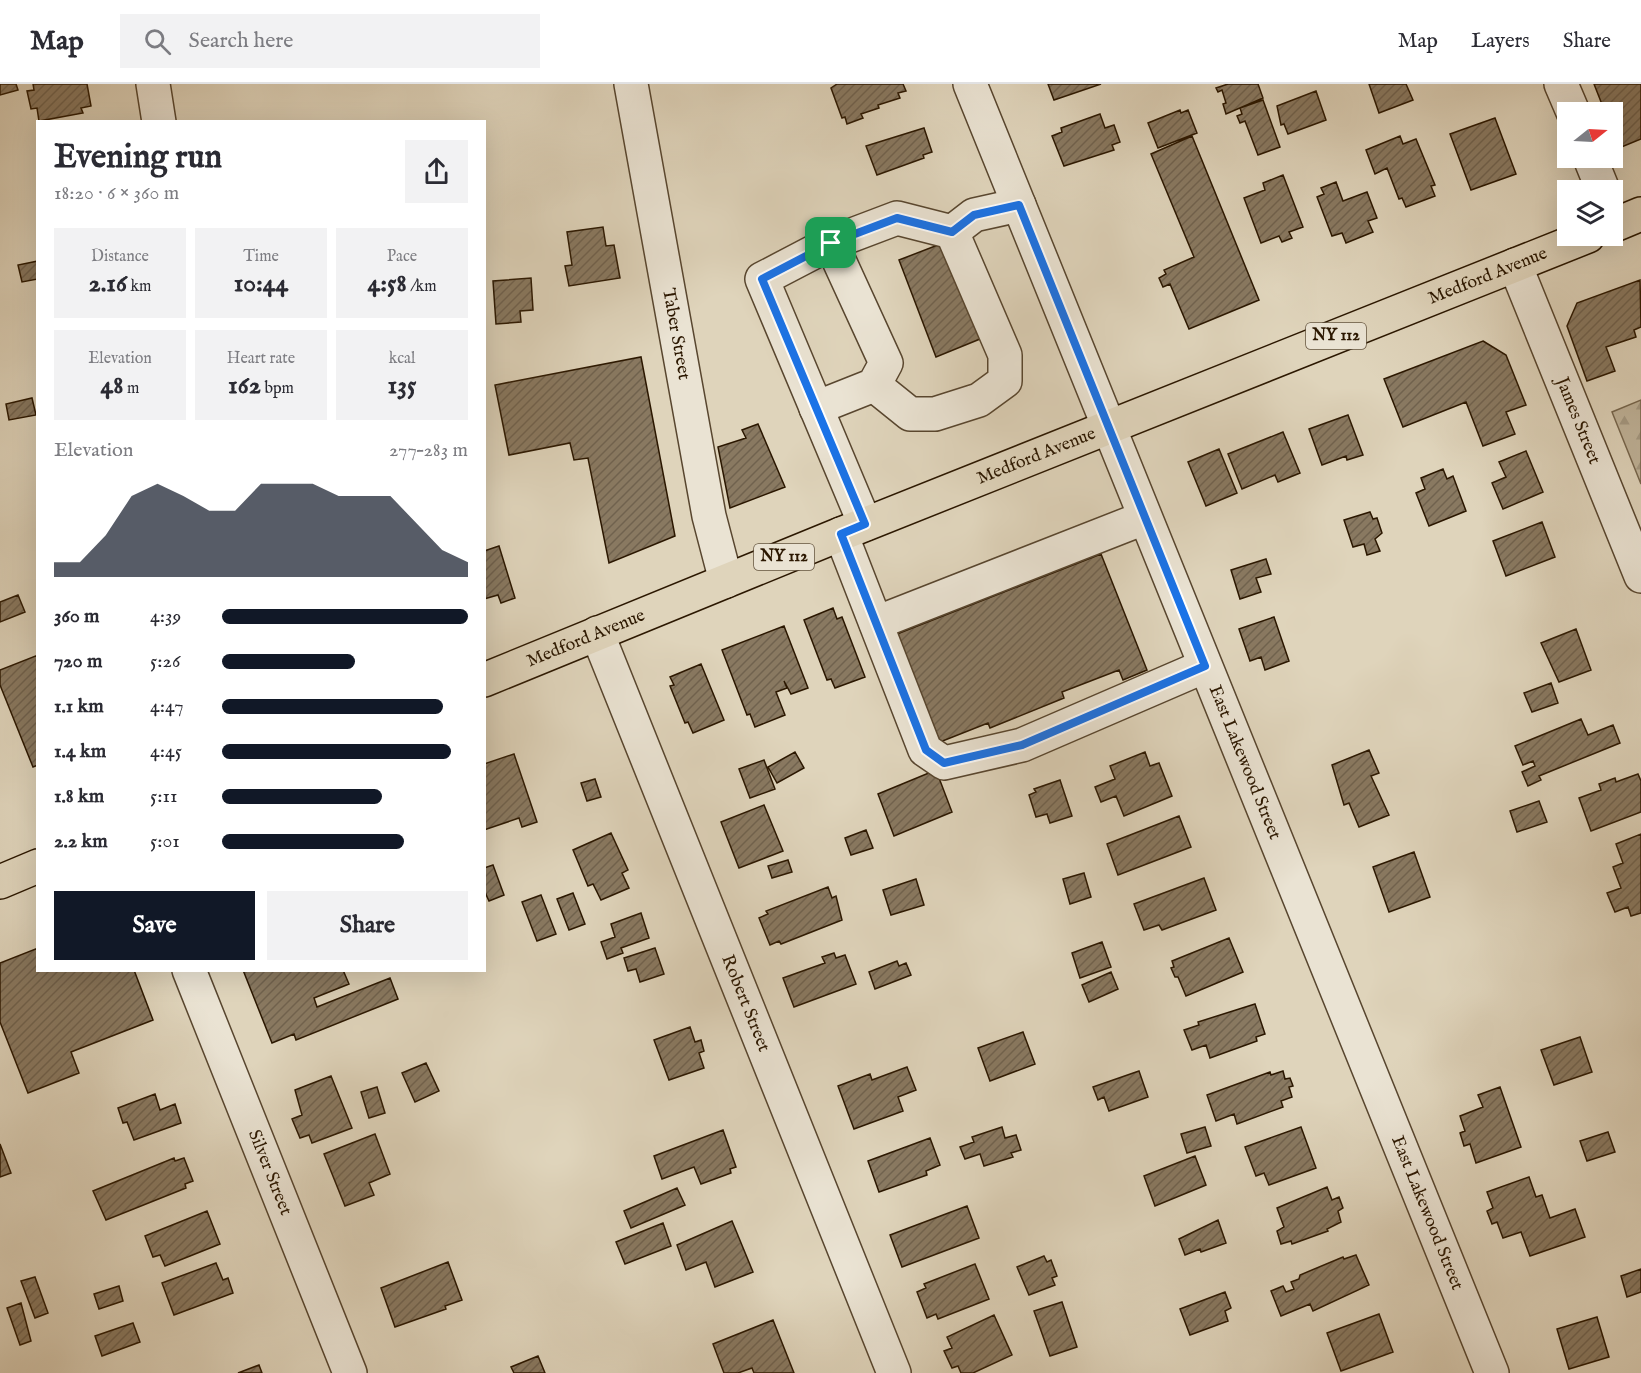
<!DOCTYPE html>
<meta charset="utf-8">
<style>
:root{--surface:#fff;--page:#f2f2f3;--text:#2b2b33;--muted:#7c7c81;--line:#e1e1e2;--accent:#111827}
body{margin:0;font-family:"IM FELL English",serif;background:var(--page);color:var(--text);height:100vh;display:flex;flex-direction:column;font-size:22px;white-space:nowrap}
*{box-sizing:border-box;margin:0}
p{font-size:20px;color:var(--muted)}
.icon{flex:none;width:33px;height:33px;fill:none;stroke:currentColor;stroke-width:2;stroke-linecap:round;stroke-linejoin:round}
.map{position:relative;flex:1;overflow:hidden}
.details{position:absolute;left:36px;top:36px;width:450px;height:852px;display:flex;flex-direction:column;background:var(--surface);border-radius:0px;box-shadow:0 6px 24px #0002}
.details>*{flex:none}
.needle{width:39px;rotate:72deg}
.fabs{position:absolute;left:1557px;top:18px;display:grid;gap:12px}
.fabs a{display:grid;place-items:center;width:66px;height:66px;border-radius:0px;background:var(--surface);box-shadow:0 6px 24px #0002;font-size:30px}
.pin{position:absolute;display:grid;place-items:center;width:51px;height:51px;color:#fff;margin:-26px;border-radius:12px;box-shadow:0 3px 9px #0006}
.round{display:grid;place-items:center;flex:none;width:63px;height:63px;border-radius:0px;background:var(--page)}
.overview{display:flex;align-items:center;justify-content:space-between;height:102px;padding:0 18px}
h1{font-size:33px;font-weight:700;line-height:45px}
.figures{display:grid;grid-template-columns:repeat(3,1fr);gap:9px;height:102px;padding:6px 18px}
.figures div{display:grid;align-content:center;border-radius:0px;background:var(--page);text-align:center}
.figures b{font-size:26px;font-weight:700}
.figures small{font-size:16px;font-weight:400}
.figures p{font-size:16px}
.chart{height:168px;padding:12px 18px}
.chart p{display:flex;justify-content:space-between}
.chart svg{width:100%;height:108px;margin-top:6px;fill:var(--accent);opacity:.7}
.primary-button{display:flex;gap:12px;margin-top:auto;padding:12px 18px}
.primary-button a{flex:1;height:69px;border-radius:0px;background:var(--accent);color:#fff;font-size:24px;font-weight:700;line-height:69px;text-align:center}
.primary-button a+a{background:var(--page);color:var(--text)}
ul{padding:0 18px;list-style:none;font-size:20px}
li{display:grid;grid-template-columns:96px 72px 1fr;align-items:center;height:45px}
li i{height:15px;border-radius:8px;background:var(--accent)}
header{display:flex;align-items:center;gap:36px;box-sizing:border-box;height:84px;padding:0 30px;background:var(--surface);border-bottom:2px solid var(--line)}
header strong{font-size:28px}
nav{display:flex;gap:33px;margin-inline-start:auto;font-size:21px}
.search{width:420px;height:54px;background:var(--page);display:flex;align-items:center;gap:15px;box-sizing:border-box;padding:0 21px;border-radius:0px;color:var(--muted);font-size:22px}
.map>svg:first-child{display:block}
</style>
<header>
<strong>Map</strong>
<div class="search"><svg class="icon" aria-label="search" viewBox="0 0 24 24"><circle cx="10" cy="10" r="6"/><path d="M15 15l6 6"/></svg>Search here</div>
<nav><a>Map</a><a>Layers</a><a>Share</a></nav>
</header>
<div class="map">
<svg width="1641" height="1289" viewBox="0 0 1641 1289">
<defs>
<pattern id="forest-firs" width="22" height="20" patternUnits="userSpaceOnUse" patternTransform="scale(1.5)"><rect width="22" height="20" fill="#c0b49b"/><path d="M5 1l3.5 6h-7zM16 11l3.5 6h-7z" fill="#a59a84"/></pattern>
<pattern id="building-hatch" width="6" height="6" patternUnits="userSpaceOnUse" patternTransform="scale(1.5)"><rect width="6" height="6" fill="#897961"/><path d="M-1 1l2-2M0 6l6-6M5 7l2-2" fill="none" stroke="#70624e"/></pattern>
</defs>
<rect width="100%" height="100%" fill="#dfd4bb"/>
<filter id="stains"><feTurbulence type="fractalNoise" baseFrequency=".00333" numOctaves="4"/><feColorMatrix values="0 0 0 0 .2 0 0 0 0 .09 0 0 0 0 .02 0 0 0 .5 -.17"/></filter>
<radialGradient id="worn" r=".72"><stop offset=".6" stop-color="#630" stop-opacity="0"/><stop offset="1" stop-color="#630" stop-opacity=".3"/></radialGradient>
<path fill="url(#forest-firs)" stroke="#76664e" stroke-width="1.5" d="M1641,316V400L1612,328Z"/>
<path fill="url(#building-hatch)" stroke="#2b1700" stroke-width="1.5" d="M0,0H16L18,6L0,11Z
M33,0H87L91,22L81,24L83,29L39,37L37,24L31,25L27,7L34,6Z
M837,0H903L906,7L898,9L900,14L878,21L879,24L861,30L863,34L847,40L845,33L842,34L831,4Z
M1048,0H1101L1054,16Z
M1228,0H1258L1263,14L1226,30L1223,20L1226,19L1222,6L1218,8L1216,4Z
M1369,0H1406L1413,16L1379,29Z
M1594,0H1641V55L1619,64L1612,47V28H1605Z
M1316,7L1326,36L1288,50L1284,40L1281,41L1277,22Z
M1263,16L1280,63L1258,71L1245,37L1240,39L1237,32L1242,30L1240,24Z
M1180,26L1181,29L1188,26L1197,49L1158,64L1148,39Z
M1100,30L1105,44L1114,41L1120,58L1112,61L1114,66L1064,82L1052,52L1062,48L1061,44Z
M1495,34L1516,90L1471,106L1450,50Z
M924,44L932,68L923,71L924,74L877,91L866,62Z
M1192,52L1259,216L1189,245L1170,200L1163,203L1159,194L1166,190L1164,186L1194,173L1151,70Z
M1400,52L1403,60L1416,55L1435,101L1431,102L1435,112L1406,123L1402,114L1399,115L1387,84L1375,90L1366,66Z
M1283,91L1303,143L1289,148L1292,154L1282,158L1279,152L1261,159L1244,114L1265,106L1263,99Z
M1336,98L1343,117L1367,108L1377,134L1368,137L1373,148L1346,159L1342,149L1332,152L1317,113L1324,110L1321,104Z
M603,143L606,162L614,161L620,194L569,202L565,182L572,181L567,148Z
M943,159L980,255L936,273L899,176Z
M38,177V195L22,198L18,181Z
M531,194L533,226L520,227L521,238L496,240L493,197Z
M1640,196L1641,243L1634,246L1636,253L1606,263L1615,287L1587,297L1567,242L1577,219Z
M1483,257L1506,271L1526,321L1506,328L1515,350L1483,362L1466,318L1403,343L1384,295Z
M641,273L675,452L609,479L588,374L574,376L570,359L509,371L495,301Z
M32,314L36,331L9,336L6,320Z
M1348,331L1363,371L1347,376L1346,372L1322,381L1309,345Z
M758,340L785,403L730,424L718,363L746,354L742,346Z
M1283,348L1300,389L1278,398L1275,391L1242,405L1228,370Z
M1219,365L1237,409L1206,422L1188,378Z
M1526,367L1543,408L1503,425L1492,399L1506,393L1499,378Z
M1443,385L1447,395L1453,392L1466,427L1429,442L1416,409L1425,405L1421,394Z
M1370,428L1373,435L1377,434L1382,449L1375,455L1380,467L1367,471L1364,460L1353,463L1344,436Z
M1542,438L1555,473L1506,492L1493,457Z
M499,462L515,514L501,519L498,511L484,515V467Z
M1101,470L1147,586L1123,596L1119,586L1062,608L1064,614L990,644L988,639L940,658L897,550Z
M1266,475L1271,490L1256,494L1261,508L1240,515L1231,486Z
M18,511L25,528L0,538V518Z
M833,524L837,535L842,533L865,593L835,604L831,595L827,596L804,536Z
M1274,533L1289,577L1265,586L1261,573L1250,577L1239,545Z
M784,542L808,604L791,610L784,597L787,604L776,608L785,631L755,643L750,630L747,631L722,566Z
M1576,545L1591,586L1559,598L1541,559Z
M38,571V681L33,683L0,601V586Z
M701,580L724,636L693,649L688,638L685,639L670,602L674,601L670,593Z
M1551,599L1558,619L1532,628L1524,609Z
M1581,635L1588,651L1613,641L1620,659L1539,692L1541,696L1528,702L1522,688L1535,682L1533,677L1523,681L1515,662Z
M1369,666L1379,689L1371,692L1389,731L1359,743L1349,719L1344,721L1332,681Z
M795,668L804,684L777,699L768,683Z
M1145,668L1150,682L1159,679L1172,712L1124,732L1116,712L1101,718L1095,703L1115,695L1110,682Z
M514,670L537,738L522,743L519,734L484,746V680Z
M764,676L775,705L750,714L739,685Z
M936,686L952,728L894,752L878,710Z
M1638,690L1641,697V728L1591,747L1579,714L1601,706L1599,700L1615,694L1616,698Z
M595,695L601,713L587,717L581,699Z
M1060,696L1072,732L1050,739L1047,730L1036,733L1029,711L1036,708L1034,705Z
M1539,717L1547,738L1517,748L1510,727Z
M764,721L783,767L739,784L721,738Z
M1179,732L1191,763L1118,791L1107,760Z
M866,746L873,764L851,771L845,754Z
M611,749L628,786L622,789L629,804L601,816L593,800L588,802L573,766Z
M1641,750V829L1631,832L1628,823L1615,828L1607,809L1621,804L1613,783L1623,779L1616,760Z
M1414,768L1430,813L1389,828L1373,783Z
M788,776L792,788L772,794L768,782Z
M493,781L504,811L489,817L484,806V784Z
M1084,789L1091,813L1070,820L1063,795Z
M1204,794L1216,826L1162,846L1159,841L1144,846L1134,820Z
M916,795L924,821L891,831L883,806Z
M828,803L832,814L836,812L842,836L781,860L779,857L770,861L759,834L768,830L766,827Z
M573,809L585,840L569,846L557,815Z
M541,811L556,850L537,857L522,818Z
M641,829L649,854L621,864L623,869L607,875L601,858L615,853L611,840Z
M1229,854L1243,888L1186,912L1178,893H1175L1171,884L1174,883L1172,877Z
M1102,858L1111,883L1080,894L1072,869Z
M38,864V886H134L153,936L71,968L79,989L28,1009L0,938V879Z
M655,864L664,890L640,898L636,885L628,887L624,874Z
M834,869L836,874L845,871L856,900L794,923L783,894L825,879L822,873Z
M897,877L899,882L906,879L911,891L875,905L869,888Z
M243,886H343L349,900L314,914L317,923L390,894L398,915L296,956L294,950L272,959Z
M1111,888L1118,905L1089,918L1082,901Z
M1255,920L1265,950L1256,953L1257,957L1210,974L1206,961L1192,966L1184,946L1199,941L1198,938Z
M690,943L695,958L701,956L704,967L699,969L704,984L669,996L654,956Z
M1023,948L1035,980L990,997L978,964Z
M1580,953L1592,988L1554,1001L1541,966Z
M426,979L439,1007L415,1018L402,989Z
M907,983L916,1006L898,1013L903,1027L854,1045L838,1002L870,990L872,996Z
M1139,987L1148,1013L1109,1027L1104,1013L1098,1016L1093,1003Z
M1283,987L1285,995L1290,994L1293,1002L1289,1003L1292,1013L1281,1017L1283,1023L1237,1040L1234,1030L1216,1037L1207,1011L1270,988L1271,991Z
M331,992L352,1044L312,1059L309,1051L300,1054L292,1035L302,1031L295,1006Z
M377,1003L385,1029L369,1034L361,1008Z
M1500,1003L1521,1063L1476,1079L1470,1060L1464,1062L1460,1049L1465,1047L1460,1032L1483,1023L1478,1011Z
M155,1010L160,1026L175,1020L181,1039L134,1056L127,1038L123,1039L118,1024Z
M1002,1043L1005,1054L1016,1051L1021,1066L1011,1069L1013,1073L984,1082L980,1070L965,1075L960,1063L974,1058L972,1053Z
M1205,1043L1211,1062L1187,1069L1181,1050Z
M1301,1043L1316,1084L1269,1101L1264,1089L1256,1092L1245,1063Z
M723,1046L736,1083L730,1085L731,1089L701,1100L694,1083L662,1095L654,1072Z
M1608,1048L1615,1068L1587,1077L1580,1057Z
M375,1050L390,1090L369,1099L374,1111L345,1122L324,1070Z
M930,1054L940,1081L926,1087L927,1091L879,1108L868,1077Z
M0,1060L11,1089L0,1093Z
M1195,1072L1206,1101L1155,1122L1144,1092Z
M174,1074L175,1077L184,1074L193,1097L185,1100L186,1104L106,1136L93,1107Z
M1529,1093L1536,1113L1542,1111L1550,1134L1575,1125L1585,1153L1530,1172L1521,1148L1503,1154L1497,1138L1492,1140L1487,1127L1493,1124L1487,1108Z
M1327,1103L1332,1116L1339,1113L1343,1124L1338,1127L1341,1138L1327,1145L1328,1147L1292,1160L1291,1157L1281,1160L1277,1147L1284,1143L1277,1124Z
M677,1104L685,1121L631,1144L624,1127Z
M967,1122L979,1154L902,1183L890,1151Z
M207,1127L220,1160L165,1182L160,1171L153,1173L145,1152Z
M1218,1136L1226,1159L1201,1168L1200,1165L1185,1171L1179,1155Z
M732,1137L753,1188L715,1203L706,1178L686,1186L677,1161Z
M663,1139L671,1162L625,1180L616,1158Z
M1356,1171L1369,1201L1313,1227L1310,1220L1281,1232L1271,1207L1283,1202L1286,1208L1294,1205L1291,1198L1299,1195L1300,1191L1343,1173L1344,1175Z
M1044,1172L1047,1178L1051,1176L1057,1192L1052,1194L1055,1201L1029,1211L1017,1183Z
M448,1178L462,1216L445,1222L446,1225L395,1243L381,1204Z
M216,1179L223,1196L228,1194L233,1209L174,1231L162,1199Z
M975,1180L989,1215L938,1235L936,1230L927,1234L917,1208L926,1204L924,1200Z
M1641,1185V1208L1627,1213L1621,1192Z
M35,1193L48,1229L35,1234L21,1197Z
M119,1202L123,1217L99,1225L94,1210Z
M1225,1208L1231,1224L1225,1227L1228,1237L1190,1251L1180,1225Z
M1062,1218L1077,1263L1050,1272L1034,1227Z
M21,1219L31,1257L20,1261L7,1224Z
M1379,1230L1393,1268L1341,1287L1327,1249Z
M994,1231L1012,1271L973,1289H961L958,1282L952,1284L944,1267L952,1264L947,1253Z
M1597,1233L1609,1273L1569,1285L1557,1245Z
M773,1236L794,1289H754L752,1284L738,1289H724L713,1260Z
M133,1239L140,1258L102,1272L95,1252Z
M538,1272L545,1289H514L511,1283Z
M259,1281L262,1289H238Z"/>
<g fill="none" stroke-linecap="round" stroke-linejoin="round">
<g stroke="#58462f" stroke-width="36">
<g id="minor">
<path d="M153,0L159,38"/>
<path id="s1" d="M631,0L709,432L726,497"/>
<path id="s2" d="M970,0L1492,1289"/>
<path d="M1561,0L1573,28"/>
<path d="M1590,74L1603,106"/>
<path d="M952,148L974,131L1019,121"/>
<path id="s3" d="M1515,181L1641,492"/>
<path d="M874,301L910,330H935L979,316L1005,297V271L952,148"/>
<path d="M816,324L874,301L886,279L831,159"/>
<path d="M865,440L762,195L831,159L897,134L952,148"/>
<path d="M841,450L925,666L944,679L1022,661L1205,582"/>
<path d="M876,539L1144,434"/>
<path id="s4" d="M597,549L894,1289"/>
<path id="s5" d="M189,886L350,1289"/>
</g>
</g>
<g stroke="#2b1700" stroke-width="36">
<g id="major">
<path d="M1612,142L1641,130"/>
<path id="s6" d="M484,596L841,450L1588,152"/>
<path d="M0,798L38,782"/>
</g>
</g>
<use href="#minor" stroke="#eae3d3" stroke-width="33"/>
<use href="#major" stroke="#dfd4bb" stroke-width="33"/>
</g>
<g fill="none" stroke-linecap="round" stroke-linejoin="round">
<g stroke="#fff" stroke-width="12">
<path id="route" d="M1019,121L1205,582L1022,661L944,679L926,666L841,450L865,440L762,195L831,159L897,134L952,148L974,131Z"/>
</g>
<use href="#route" stroke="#1a73e8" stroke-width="8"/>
</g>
<g text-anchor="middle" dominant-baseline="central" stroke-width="6" stroke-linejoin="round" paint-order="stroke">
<g fill="#eae3d3" stroke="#64543f" stroke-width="1.5">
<rect x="1306" y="239" width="60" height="26" rx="4.5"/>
<rect x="754" y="460" width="60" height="26" rx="4.5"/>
</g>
<g font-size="16" font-weight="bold" fill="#2b1700">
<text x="1336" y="252">NY 112</text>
<text x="784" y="473">NY 112</text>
</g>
<g font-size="18" fill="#2b1700" stroke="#eae3d3">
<text stroke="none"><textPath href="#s6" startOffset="1082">Medford Avenue</textPath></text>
<text stroke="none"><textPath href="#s1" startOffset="254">Taber Street</textPath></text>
<text stroke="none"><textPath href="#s3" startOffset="168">James Street</textPath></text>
<text stroke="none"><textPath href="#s6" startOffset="596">Medford Avenue</textPath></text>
<text stroke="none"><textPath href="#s6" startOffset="110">Medford Avenue</textPath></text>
<text stroke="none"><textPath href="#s2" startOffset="732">East Lakewood Street</textPath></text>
<text stroke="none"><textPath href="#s4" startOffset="399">Robert Street</textPath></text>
<text stroke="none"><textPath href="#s5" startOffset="218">Silver Street</textPath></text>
<text stroke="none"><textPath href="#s2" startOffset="1218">East Lakewood Street</textPath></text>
</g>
</g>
<rect width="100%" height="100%" filter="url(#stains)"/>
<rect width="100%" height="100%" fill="url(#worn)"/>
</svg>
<div class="fabs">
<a><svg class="needle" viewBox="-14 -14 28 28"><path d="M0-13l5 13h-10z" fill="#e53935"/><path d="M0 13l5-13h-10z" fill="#7c7c81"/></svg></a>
<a><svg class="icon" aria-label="layers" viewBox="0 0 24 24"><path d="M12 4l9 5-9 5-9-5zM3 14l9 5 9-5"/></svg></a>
</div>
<div class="pin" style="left:831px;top:159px;background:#1e9e55"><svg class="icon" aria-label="arrive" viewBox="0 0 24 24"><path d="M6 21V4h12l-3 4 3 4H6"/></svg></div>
<section class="details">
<div class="overview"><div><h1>Evening run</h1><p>18:20 · 6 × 360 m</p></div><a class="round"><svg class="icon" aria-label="share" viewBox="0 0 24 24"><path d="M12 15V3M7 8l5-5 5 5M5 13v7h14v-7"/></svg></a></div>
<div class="figures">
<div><p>Distance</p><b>2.16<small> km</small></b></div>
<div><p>Time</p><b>10:44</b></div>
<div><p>Pace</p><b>4:58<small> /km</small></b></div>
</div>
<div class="figures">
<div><p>Elevation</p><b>48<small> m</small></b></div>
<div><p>Heart rate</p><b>162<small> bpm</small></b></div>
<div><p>kcal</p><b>135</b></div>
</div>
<div class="chart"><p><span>Elevation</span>277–283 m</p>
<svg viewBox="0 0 160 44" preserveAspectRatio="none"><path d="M0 44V38L10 38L20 27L30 11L40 6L50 11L60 17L70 17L80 6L90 6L100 6L110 11L120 11L130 11L140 22L150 33L160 38V44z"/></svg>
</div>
<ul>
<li><b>360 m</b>4:39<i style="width:100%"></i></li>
<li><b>720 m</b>5:26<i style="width:54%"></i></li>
<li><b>1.1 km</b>4:47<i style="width:90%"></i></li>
<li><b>1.4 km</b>4:45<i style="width:93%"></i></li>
<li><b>1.8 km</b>5:11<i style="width:65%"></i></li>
<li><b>2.2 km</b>5:01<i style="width:74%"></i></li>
</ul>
<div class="primary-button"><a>Save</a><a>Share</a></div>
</section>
</div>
